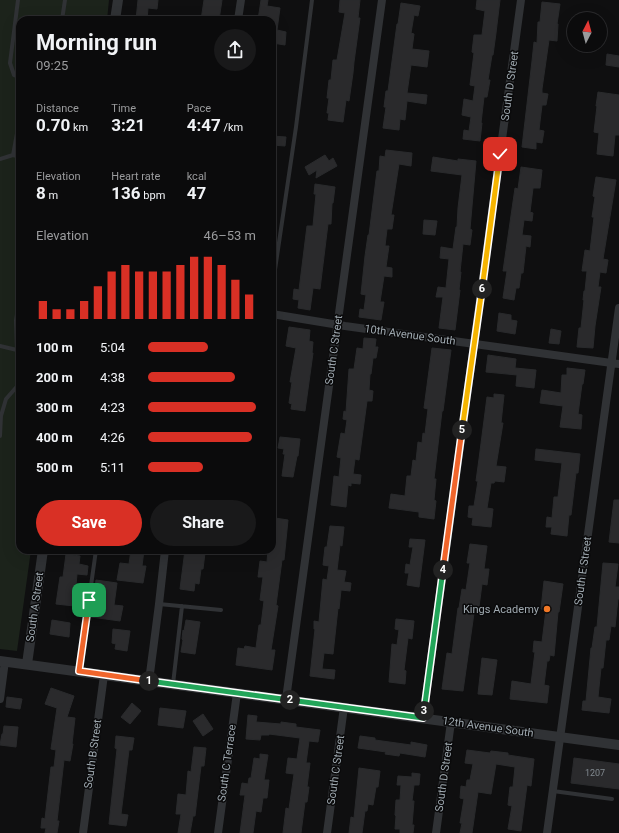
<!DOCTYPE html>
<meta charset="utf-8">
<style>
:root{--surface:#0b0b0c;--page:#19191a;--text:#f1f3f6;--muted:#9a9b9d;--line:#2b2b2d;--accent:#d93025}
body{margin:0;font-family:Roboto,sans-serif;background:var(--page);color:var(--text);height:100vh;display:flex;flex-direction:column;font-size:15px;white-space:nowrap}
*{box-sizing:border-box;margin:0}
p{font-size:13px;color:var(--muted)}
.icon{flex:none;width:22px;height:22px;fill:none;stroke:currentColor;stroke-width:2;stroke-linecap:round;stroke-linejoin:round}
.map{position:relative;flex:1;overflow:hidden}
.side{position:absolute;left:16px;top:16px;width:260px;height:538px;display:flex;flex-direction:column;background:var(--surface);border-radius:12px;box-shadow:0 4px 16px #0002,0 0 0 1px var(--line)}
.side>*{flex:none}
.needle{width:26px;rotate:6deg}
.controls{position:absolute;left:567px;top:12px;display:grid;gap:8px}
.controls a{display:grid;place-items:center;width:40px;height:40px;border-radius:50%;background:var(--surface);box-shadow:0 4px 16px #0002,0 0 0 1px var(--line);font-size:20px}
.pin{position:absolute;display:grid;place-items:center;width:34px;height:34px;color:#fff;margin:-17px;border-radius:8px;box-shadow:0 2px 6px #0006}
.km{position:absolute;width:20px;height:20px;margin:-10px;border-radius:50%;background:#222;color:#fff;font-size:11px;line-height:20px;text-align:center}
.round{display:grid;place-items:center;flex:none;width:42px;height:42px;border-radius:21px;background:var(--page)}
.head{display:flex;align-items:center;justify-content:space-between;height:68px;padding:0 20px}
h1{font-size:22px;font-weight:700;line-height:30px}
.stats{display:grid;grid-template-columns:repeat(3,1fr);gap:6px;height:68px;padding:4px 20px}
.stats div{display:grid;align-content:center}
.stats b{font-size:17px;font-weight:700}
.stats small{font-size:11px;font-weight:400}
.stats p{font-size:11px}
.chart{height:112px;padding:8px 20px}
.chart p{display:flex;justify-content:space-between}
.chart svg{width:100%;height:72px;margin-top:4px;stroke:var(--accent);stroke-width:6}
.action{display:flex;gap:8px;margin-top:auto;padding:8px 20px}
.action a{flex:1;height:46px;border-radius:24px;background:var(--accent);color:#fff;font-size:16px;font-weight:700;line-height:46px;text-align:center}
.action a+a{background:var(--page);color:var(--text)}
ul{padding:0 20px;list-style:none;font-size:13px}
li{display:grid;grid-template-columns:64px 48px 1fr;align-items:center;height:30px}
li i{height:10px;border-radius:5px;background:var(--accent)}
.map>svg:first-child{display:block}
</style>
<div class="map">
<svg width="619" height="833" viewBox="0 0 619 833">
<rect width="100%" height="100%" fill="#0f0f10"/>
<path fill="#1c231b" d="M0,0H109L107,20H20V550H31L17,651L0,649Z"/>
<path fill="#2a2a2c" stroke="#292a2c" d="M138,0H158L157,9L148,8L147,20H136Z
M204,0H222L219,20H201Z
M261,0H268L267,6L280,8L277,30L286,32L285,45L272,43V20H258Z
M340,0H360L358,18H360L354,62L353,73L349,101L346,100L343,122L328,120L329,113H327L329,98H327L329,80H331L333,60H337L345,13L339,12Z
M477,0H500L496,33L493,55H492L488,80H490L487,97H484L481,123H482L480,141L463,139L464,130L469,131L471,117L462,115L464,99L473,101L475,86L470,85L474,53L472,52L474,35H482L485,11L476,9Z
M542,2L560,4L557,24H558L557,41L549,40L542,89V93L548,94L546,105H542L539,130L544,131L542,143L536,142V149L522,147L532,61L534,42L537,43L538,22H540Z
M401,3L420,6L418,16L414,15L411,33L414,34L412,49L429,51L427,67L411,65L407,93L427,95L426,104L407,101L405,120L400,119L399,130L383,128L386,107H384L386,91H388L397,24H398Z
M607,54L619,56V67L606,65Z
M598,92L619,95V135H615L613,156L597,154L599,133L594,132L597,106H596Z
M272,136L286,137L285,146L272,145Z
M386,150L412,153L411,166L399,164L391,215H394L392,229H387L385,246H389L386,267L392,268V277L384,276L380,302H384L381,320L359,317L360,309L364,310L366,295L361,294L365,256L368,235H369L377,171H379L380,156L385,157Z
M325,155L329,161L333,158L337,166L316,178L317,170L309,175L305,167Z
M433,157L458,161V159L476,161L470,229L472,230L470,245L463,244L460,272H461L459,290H460L455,330L439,328L443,297H436L438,287L446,288L449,259L440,258L441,247L453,249L456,227H457L458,208L462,175L431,171Z
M521,167L542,170L540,188H533L530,212L533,213L532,221L524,220L522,235L531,236L530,247L526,246L523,273H521L519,288H516L514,300L503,298L507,271H503L515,188L518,189Z
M596,177L616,180L603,259L608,260L606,273L600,272L598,287H601L595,326L593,348L577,347L579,328H581L584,300H583L584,291H585L587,271H582L585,250L590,251L594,217H592L595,197L593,196Z
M315,184L335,187L333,203H332L331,224H328L320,289L313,288L310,310L298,308L299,300L293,299L294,289L299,290L307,226H313L316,194H314Z
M424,220L437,221L435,235L423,234Z
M499,313L511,315V320L517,321L515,334L497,331Z
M289,327L310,330L309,341L313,342L312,353H313L305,411L291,409L292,404L289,403L292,382H290L296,348L286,346Z
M551,329L561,331L559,344L549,343Z
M364,338L376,339L375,347H378L376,358H373L371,374H370L369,390L373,391L372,401H367L359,460L355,459L353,474L361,475L360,484L351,483V486L348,485L346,507L331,505L334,476L339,477L341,458L337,457L341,433L345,434L347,420L343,419L344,411L346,412L349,369H354L357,348L363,349Z
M432,348L451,350L443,411H442L434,479H436L434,500L436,501L434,519L419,517V512L389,508L391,494L405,496L407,476H411L413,460L416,461L418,442L422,443L423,433L425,434L428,409L424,408Z
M488,355L516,359L515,368L536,370L534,388L516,386L517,375L486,372Z
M567,368L585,370L583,384H582L578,414L582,415L581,429L560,427L563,406L540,403L542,390L561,393L562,375H567Z
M494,394L504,395L501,423H503L496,466L506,467L504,482L495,481L494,483H491L487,508L493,509L491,527L472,525L473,518L468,517L469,506H474L478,481H476L479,459L487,397L494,398Z
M280,437L300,439L298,456H297L293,477L282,476L285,454H283L284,449L278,448Z
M536,449L580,454L578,473H576L571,515H569L567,536L551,534L552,527H546L547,517L552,518L554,497H558L562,463L535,460Z
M614,500H619V543L609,542Z
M275,518L288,520L284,560H282L276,605L278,606L271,650H275L272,670L236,665L238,648L244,649L245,646L256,648L259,625H261L264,601L260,600L263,577H258L260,561L267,562L268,550H272V522L274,523Z
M330,526L344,527L342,546L340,545L337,570L346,571L344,582L351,583L350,591L341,590L339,609L338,608L333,654L324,653L322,669L335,670L334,679L310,676L315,629H314V621L319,622L323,579L327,580L329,566L323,565L325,547H327Z
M410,539L425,540L419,587L407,585L409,573H405L406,564L410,565L413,547H409Z
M470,544L487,546L484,569H489L487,585L482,584L479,607L475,606L463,691L442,689L447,653L452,654L458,608H459L462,589L466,590L470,563H467Z
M131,550H144L142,566H146L143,583L117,580L120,563L129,564Z
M185,550L205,553L203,569H201L199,584L195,583L194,591L180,589Z
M66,554L80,556L79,564L88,566L87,575L77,574L74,606L56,604L60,577H63Z
M603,563L618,564L615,587H619V599H618L615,627L611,626L609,640H606L603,668H601L598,697L611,699L609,713L582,710L583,701H586L591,648H592L595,627H597Z
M96,580L117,583L114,605L123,606L120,621L91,617Z
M544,581L563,584L559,612H558L554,656L550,655L549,661H547L544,685L549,686L547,703L510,699L512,681L531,684L535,652H533L534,641L542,642L546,610L541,609Z
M396,619L414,621L412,639L408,638L404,670L406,671L405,684L389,682L392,644L397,645L399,630L395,629Z
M52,620L70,623L69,637L50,634Z
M186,620L200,622L195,654L181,652L183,640L182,639L183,630L184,631Z
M113,629L130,631L127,651L115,649L116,644L112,643Z
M482,658L497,660L492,695L478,694Z
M51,688L74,696L67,717L75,718L72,744H73L70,761L64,760L57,821H59L57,833H45L46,828H41L42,818L45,819L51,767H54L56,750L51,749L57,708L45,704Z
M7,697L22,699L20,709L6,707Z
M132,703L141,711L130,724L121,717Z
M160,708L186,711L183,728L158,725Z
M203,714L213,729L203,736L193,721Z
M248,715L257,716L256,722L281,724V722L296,724V727L320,730L318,742L309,741L306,763H310L307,787H309L307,802H305L301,833H283L286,808L289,809L294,774L286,773L288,758L297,759L300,738L269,734V735H261L260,740L246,739Z
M4,726L18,727L16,747L0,745L2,734H3Z
M116,736L134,738L132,750H129L121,814L128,815L126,826L109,824L117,749L115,748Z
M360,736L375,738V740L411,745V742L427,745L425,757L400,753L399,756L385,754L386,752L358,748Z
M194,747L206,748L204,766H201L195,816H193L190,833H178L181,814H176L178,794L186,795L188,771L191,772Z
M467,750L490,753L491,751L508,753V755L534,759L531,786L527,785L521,831L508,829L512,806L508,805L510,787H513L515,767L496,764L491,794L478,792L472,833H460L462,823H460L464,799L460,798L461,786L466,787L467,780H470L473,764L465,763Z
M260,754L268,755L264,780H269L267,798H263L261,812L256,811L253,833H240L245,795H240L242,783L248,784L249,778H251L254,758L260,759Z
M574,758L619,764V789L571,783Z
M359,768L380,771L378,787H376L373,805L368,804L367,811H365L362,833H349L351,817L354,818Z
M412,773L420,774L419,785H414L412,801H414L412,825H414L413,833H400V829H395L396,816L395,815L396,800H400L401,785H397L398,776L412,777Z"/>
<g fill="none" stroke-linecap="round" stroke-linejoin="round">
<path stroke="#303235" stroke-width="4" d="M18,0L10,63L14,75L20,77
M62,20L65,0
M13,155L20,117
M0,159L13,155L20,157
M272,290L296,127L312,0
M20,296L16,320L17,350L20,356
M0,346L17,350
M0,415L1,416L0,436
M1,416L6,399L20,383
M159,604L221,610
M79,671L96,550
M173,684L182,606
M553,791L612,799"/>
<path stroke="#303235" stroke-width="8" d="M238,20L241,0
M272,314L345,326L619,364
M149,681L159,604L165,550
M0,699L5,661
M286,699L382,0
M423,718L521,0
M83,833L104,675
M218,833L237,693
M327,833L344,707
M436,833L451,722
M547,833L619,308"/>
<path stroke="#303235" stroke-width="10" d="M115,20L118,0
M0,661L619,745
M27,664L43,550"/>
</g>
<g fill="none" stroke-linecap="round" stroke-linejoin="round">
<g stroke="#fff" stroke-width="8">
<path id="split-1" d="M89,600L79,671L149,681"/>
</g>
<g stroke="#fff" stroke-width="8">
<path id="split-2" d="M149,681L290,700"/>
</g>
<g stroke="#fff" stroke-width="8">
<path id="split-3" d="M290,700L423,718L424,711"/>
</g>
<g stroke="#fff" stroke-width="8">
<path id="split-4" d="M424,711L443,570"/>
</g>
<g stroke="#fff" stroke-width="8">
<path id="split-5" d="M443,570L462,430"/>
</g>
<g stroke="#fff" stroke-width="8">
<path id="split-6" d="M462,430L482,289"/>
</g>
<g stroke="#fff" stroke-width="8">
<path id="split-7" d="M482,289L500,154"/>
</g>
<use href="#split-1" stroke="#f0652b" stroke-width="5"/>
<use href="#split-2" stroke="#22a559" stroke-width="5"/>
<use href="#split-3" stroke="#22a559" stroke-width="5"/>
<use href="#split-4" stroke="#22a559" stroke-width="5"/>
<use href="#split-5" stroke="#f0652b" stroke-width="5"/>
<use href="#split-6" stroke="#f5b400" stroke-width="5"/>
<use href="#split-7" stroke="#f5b400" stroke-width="5"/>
</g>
<circle fill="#f17826" stroke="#0a0a0b" stroke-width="1.5" cx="547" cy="609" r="4"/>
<g text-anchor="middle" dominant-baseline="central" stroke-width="3" stroke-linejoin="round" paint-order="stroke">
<g font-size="9" fill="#828a90">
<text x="595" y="773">1207</text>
</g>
<g font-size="11" fill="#a0aab1" stroke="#0a0a0b">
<text transform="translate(510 86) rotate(-82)">South D Street</text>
<text transform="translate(410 335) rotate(8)">10th Avenue South</text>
<text transform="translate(334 350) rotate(-82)">South C Street</text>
<text transform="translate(583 571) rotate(-82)">South E Street</text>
<text transform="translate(35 607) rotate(-82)">South A Street</text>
<text transform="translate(488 727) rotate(8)">12th Avenue South</text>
<text transform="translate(93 754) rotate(-82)">South B Street</text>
<text transform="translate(227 763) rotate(-82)">South C Terrace</text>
<text transform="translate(336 770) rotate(-82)">South C Street</text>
<text transform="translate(444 777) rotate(-82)">South D Street</text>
</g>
<g font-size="11" fill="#a0aab1" stroke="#0a0a0b" text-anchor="end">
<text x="539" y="609">Kings Academy</text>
</g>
</g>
</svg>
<div class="controls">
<a><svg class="needle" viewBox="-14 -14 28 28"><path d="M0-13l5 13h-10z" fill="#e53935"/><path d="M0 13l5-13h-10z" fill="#9a9b9d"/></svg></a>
</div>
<div class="pin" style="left:89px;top:600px;background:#1e9e55"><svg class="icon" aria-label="arrive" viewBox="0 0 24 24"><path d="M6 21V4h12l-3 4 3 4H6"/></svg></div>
<div class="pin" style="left:500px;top:154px;background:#d93025"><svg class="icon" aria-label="check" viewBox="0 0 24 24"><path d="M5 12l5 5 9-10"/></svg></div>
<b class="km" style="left:149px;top:681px">1</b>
<b class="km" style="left:290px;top:700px">2</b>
<b class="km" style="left:424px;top:711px">3</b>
<b class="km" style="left:443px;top:570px">4</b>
<b class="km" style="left:462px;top:430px">5</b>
<b class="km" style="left:482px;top:289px">6</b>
<section class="side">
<div class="head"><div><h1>Morning run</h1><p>09:25</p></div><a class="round"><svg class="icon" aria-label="share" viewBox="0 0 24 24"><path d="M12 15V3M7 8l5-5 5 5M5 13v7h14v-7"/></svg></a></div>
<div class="stats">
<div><p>Distance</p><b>0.70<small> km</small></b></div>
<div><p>Time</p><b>3:21</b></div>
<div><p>Pace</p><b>4:47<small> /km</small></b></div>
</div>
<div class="stats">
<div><p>Elevation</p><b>8<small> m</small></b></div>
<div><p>Heart rate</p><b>136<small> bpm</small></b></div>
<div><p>kcal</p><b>47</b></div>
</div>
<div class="chart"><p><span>Elevation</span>46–53 m</p>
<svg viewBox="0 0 160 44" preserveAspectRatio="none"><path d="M5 44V33M15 44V38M25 44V38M35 44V33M45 44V24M55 44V15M65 44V11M75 44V15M85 44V15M95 44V15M105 44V11M115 44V6M125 44V6M135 44V11M145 44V20M155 44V29"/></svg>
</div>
<ul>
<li><b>100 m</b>5:04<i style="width:56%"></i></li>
<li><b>200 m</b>4:38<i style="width:81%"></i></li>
<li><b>300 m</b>4:23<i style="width:100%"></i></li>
<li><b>400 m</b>4:26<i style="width:96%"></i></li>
<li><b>500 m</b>5:11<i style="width:51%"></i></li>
</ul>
<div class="action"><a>Save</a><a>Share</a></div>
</section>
</div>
